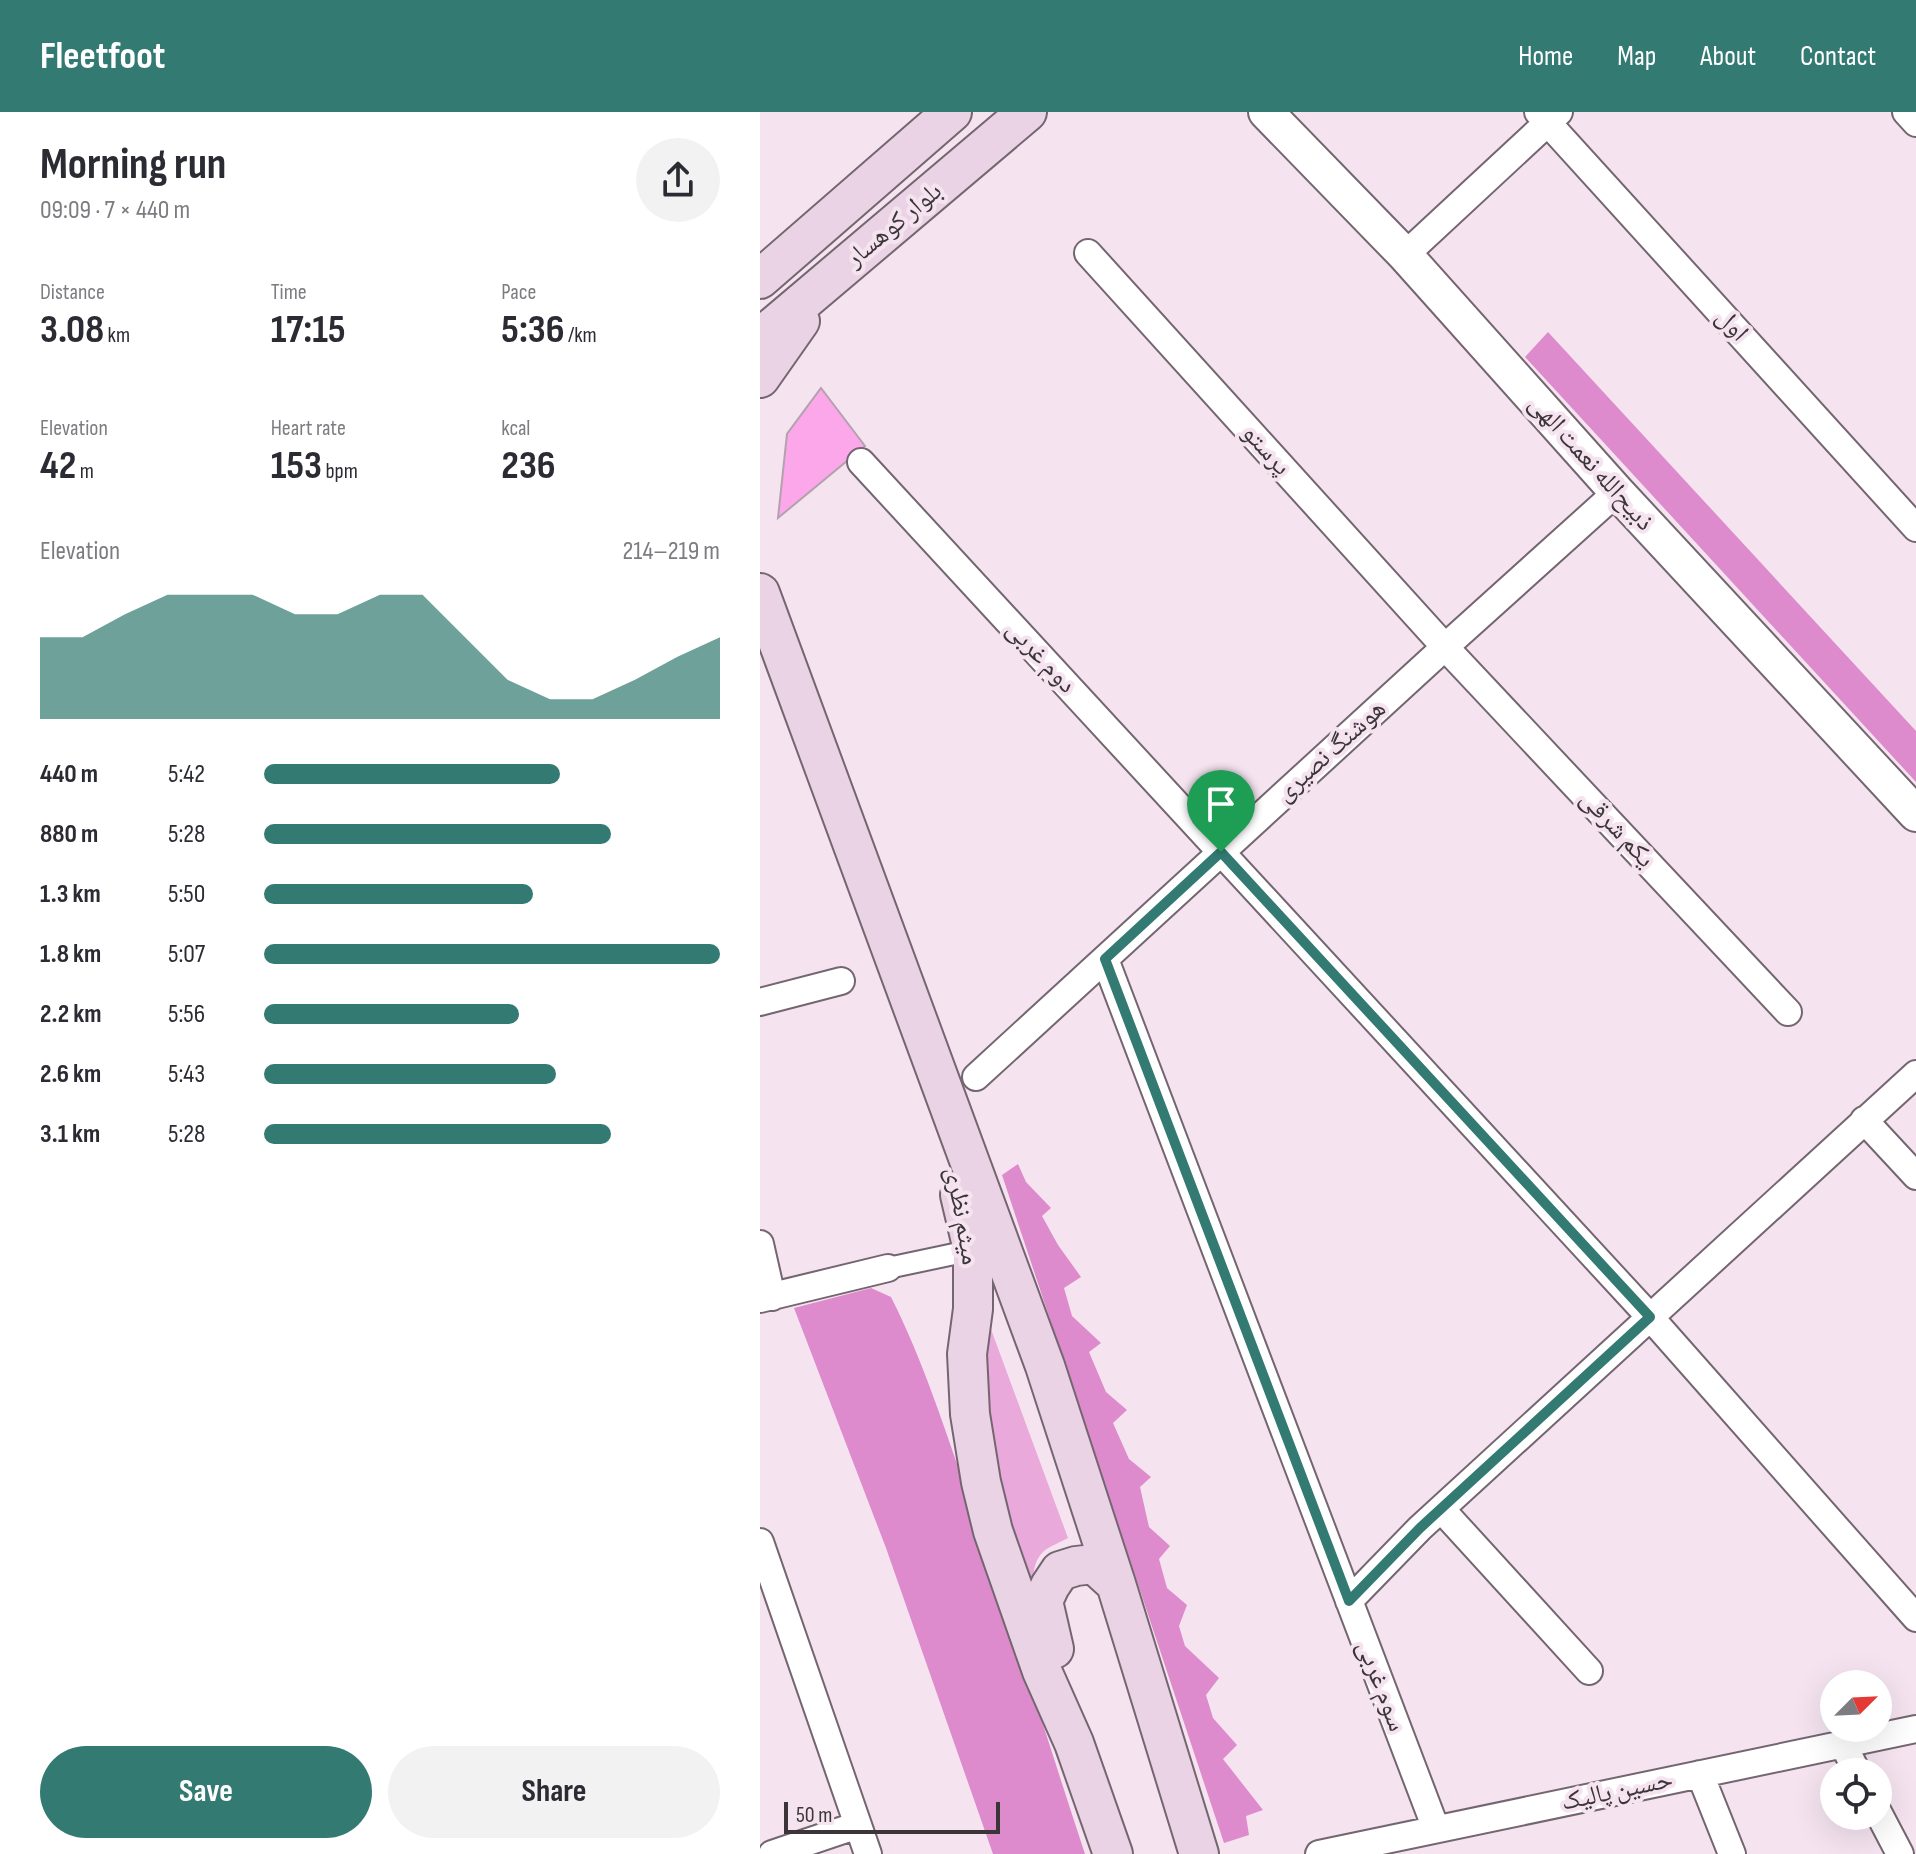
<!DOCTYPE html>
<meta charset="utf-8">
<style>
:root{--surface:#fff;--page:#f2f2f3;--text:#2b2b33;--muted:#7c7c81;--accent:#337a72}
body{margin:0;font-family:"Sofia Sans Condensed","Noto Naskh Arabic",sans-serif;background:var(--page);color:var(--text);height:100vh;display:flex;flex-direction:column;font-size:30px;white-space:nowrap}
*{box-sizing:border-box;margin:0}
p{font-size:26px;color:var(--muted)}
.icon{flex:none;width:44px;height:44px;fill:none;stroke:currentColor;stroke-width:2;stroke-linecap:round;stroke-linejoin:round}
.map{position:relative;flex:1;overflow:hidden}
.details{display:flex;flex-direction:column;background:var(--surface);width:760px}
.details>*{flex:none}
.needle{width:52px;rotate:66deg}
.tools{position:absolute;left:1060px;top:1558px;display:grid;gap:16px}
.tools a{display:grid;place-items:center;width:72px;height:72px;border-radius:50%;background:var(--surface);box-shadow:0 8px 32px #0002;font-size:40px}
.scale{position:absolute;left:24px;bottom:20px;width:216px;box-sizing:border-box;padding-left:8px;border:4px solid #3b3539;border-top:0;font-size:22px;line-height:28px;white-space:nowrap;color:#3b3539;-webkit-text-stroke:6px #f5e4f0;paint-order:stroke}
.pin{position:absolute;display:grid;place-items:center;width:68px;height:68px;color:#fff;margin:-82px -34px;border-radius:50% 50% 50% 0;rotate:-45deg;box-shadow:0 0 8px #0007}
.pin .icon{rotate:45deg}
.round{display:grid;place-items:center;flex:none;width:84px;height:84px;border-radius:42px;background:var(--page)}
.headline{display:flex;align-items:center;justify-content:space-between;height:136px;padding:0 40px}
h1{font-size:44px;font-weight:700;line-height:60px}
.figures{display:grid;grid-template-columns:repeat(3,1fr);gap:12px;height:136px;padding:8px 40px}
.figures div{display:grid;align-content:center}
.figures b{font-size:40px;font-weight:700}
.figures small{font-size:22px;font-weight:400}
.figures p{font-size:22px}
.chart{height:224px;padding:16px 40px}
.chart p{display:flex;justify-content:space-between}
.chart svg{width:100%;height:144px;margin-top:8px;fill:var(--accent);opacity:.7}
.button{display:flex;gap:16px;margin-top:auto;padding:16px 40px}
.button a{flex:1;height:92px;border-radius:48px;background:var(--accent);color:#fff;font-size:32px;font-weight:700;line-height:92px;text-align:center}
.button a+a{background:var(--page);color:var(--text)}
ul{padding:0 40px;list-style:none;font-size:26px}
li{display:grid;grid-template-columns:128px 96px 1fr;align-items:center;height:60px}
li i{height:20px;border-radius:10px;background:var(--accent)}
header{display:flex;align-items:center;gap:48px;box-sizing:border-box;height:112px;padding:0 40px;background:var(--accent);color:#fff}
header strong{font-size:38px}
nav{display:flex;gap:44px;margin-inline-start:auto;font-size:28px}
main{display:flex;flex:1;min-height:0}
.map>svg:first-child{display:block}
</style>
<header>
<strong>Fleetfoot</strong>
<nav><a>Home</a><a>Map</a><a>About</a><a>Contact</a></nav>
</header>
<main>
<section class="details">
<div class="headline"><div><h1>Morning run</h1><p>09:09 · 7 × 440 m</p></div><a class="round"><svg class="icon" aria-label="share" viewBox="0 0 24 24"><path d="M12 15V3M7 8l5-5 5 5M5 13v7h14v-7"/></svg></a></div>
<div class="figures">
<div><p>Distance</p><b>3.08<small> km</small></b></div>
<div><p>Time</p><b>17:15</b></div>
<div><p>Pace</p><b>5:36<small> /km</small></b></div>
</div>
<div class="figures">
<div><p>Elevation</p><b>42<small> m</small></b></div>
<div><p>Heart rate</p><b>153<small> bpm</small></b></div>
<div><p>kcal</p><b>236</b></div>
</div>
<div class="chart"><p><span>Elevation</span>214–219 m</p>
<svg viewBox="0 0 160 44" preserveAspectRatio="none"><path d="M0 44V19L10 19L20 12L30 6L40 6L50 6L60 12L70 12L80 6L90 6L100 19L110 32L120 38L130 38L140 32L150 25L160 19V44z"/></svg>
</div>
<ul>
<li><b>440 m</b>5:42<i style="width:65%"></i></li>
<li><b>880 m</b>5:28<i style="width:76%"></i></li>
<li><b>1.3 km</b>5:50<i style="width:59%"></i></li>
<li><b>1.8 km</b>5:07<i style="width:100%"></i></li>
<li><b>2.2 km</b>5:56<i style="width:56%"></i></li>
<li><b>2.6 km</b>5:43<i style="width:64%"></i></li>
<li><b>3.1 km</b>5:28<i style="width:76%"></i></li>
</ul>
<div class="button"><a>Save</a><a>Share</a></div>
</section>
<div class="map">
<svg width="1156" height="1742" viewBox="0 0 1156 1742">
<rect width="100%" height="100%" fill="#f5e4f0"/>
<path fill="#e9a9da" d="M225,1201L308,1426C301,1430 290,1434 284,1439C270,1452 273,1472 275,1489L240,1381L223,1264Z"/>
<path fill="#dd8bcc" d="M788,220L1156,619V670L765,245Z
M258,1052L266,1070L291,1096L282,1104L298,1133L321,1165L304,1176L312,1204L341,1231L329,1240L346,1280L367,1298L353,1311L369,1347L391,1365L380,1375L389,1415L410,1434L399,1447L407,1476L427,1493L419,1514L425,1534L459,1566L446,1583L453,1606L477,1633L463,1647L503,1698L486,1704L489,1723L464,1731L242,1063Z
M111,1176L131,1185C164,1250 186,1321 210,1389C250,1506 286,1624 325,1742H233L126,1436L34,1196Z"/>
<path fill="#fca7e9" stroke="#b2a2ae" stroke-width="2" d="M61,276L105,334L18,406L27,322Z"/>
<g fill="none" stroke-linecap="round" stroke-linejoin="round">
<g stroke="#746670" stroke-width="24">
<path id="pedestrian" d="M128,1156L213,1138"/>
</g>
<g stroke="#746670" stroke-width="30">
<path id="minor" d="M778,0L1156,416
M1146,0L1156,11
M328,141L685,535L1028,900
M645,143L799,0
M101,350L890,1205L1156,1506
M345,847L676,1717
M0,890L81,869
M216,965L685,535L857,380
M1104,1008L1156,1064
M0,1132L12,1185
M0,1187L128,1156
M682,1398L829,1559
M0,1430L108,1742
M589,1489L660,1416L1156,962
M1083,1632L1097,1660
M940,1662L972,1742
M1118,1700L1140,1742
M12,1742L98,1713
M559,1742L1156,1617"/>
</g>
<g stroke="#746670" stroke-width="38">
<path id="tertiary" d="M506,0L645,143L857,380L1156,702"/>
</g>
<g stroke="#746670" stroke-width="42">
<path id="secondary" d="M0,167L192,0
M0,226L267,0
M0,266L40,209
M0,481L285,1254L356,1472L439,1742
M200,1083L213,1138V1197L207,1242L210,1302L221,1370L233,1419L282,1559L314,1631L353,1742
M294,1537L283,1489L290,1474L300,1459L316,1454L334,1452L356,1472"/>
</g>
<use href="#pedestrian" stroke="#fff" stroke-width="20"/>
<use href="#minor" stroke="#fff" stroke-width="26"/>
<use href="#tertiary" stroke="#fff" stroke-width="34"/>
<use href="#secondary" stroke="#e9d3e4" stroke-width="38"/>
</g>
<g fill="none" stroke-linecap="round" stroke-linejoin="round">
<g stroke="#fff" stroke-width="16">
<path id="route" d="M461,740L890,1205L660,1416L589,1489L345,847Z"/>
</g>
<use href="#route" stroke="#337a72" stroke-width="10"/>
</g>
<g text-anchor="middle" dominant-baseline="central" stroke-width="8" stroke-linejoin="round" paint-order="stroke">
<g font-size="26" fill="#3b3539" stroke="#f5e4f0">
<text transform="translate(134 113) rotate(-40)">بلوار کوهسار</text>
<text transform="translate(972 213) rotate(48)">اول</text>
<text transform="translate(506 338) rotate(48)">پرستو</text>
<text transform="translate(831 351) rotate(48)">ذبیح‌الله نعمت الهی</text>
<text transform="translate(281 545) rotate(47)">دوم غربی</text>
<text transform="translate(571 639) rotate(-42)">هوشنگ نصیری</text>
<text transform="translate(857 717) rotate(47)">یکم شرقی</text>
<text transform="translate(202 1104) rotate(80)">میثم نظری</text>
<text transform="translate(621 1574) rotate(69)">سوم غربی</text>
<text transform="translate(857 1679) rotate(-12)">حسین پالیک</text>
</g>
</g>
</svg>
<div class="tools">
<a><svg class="needle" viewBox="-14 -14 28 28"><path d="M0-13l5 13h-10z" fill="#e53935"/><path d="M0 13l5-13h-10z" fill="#7c7c81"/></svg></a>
<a><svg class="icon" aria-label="locate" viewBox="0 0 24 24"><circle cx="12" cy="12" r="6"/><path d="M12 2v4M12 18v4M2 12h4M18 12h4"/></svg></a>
</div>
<div class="scale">50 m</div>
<div class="pin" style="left:461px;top:740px;background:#1e9e55"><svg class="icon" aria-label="arrive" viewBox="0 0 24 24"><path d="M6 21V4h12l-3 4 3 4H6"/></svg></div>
</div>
</main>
